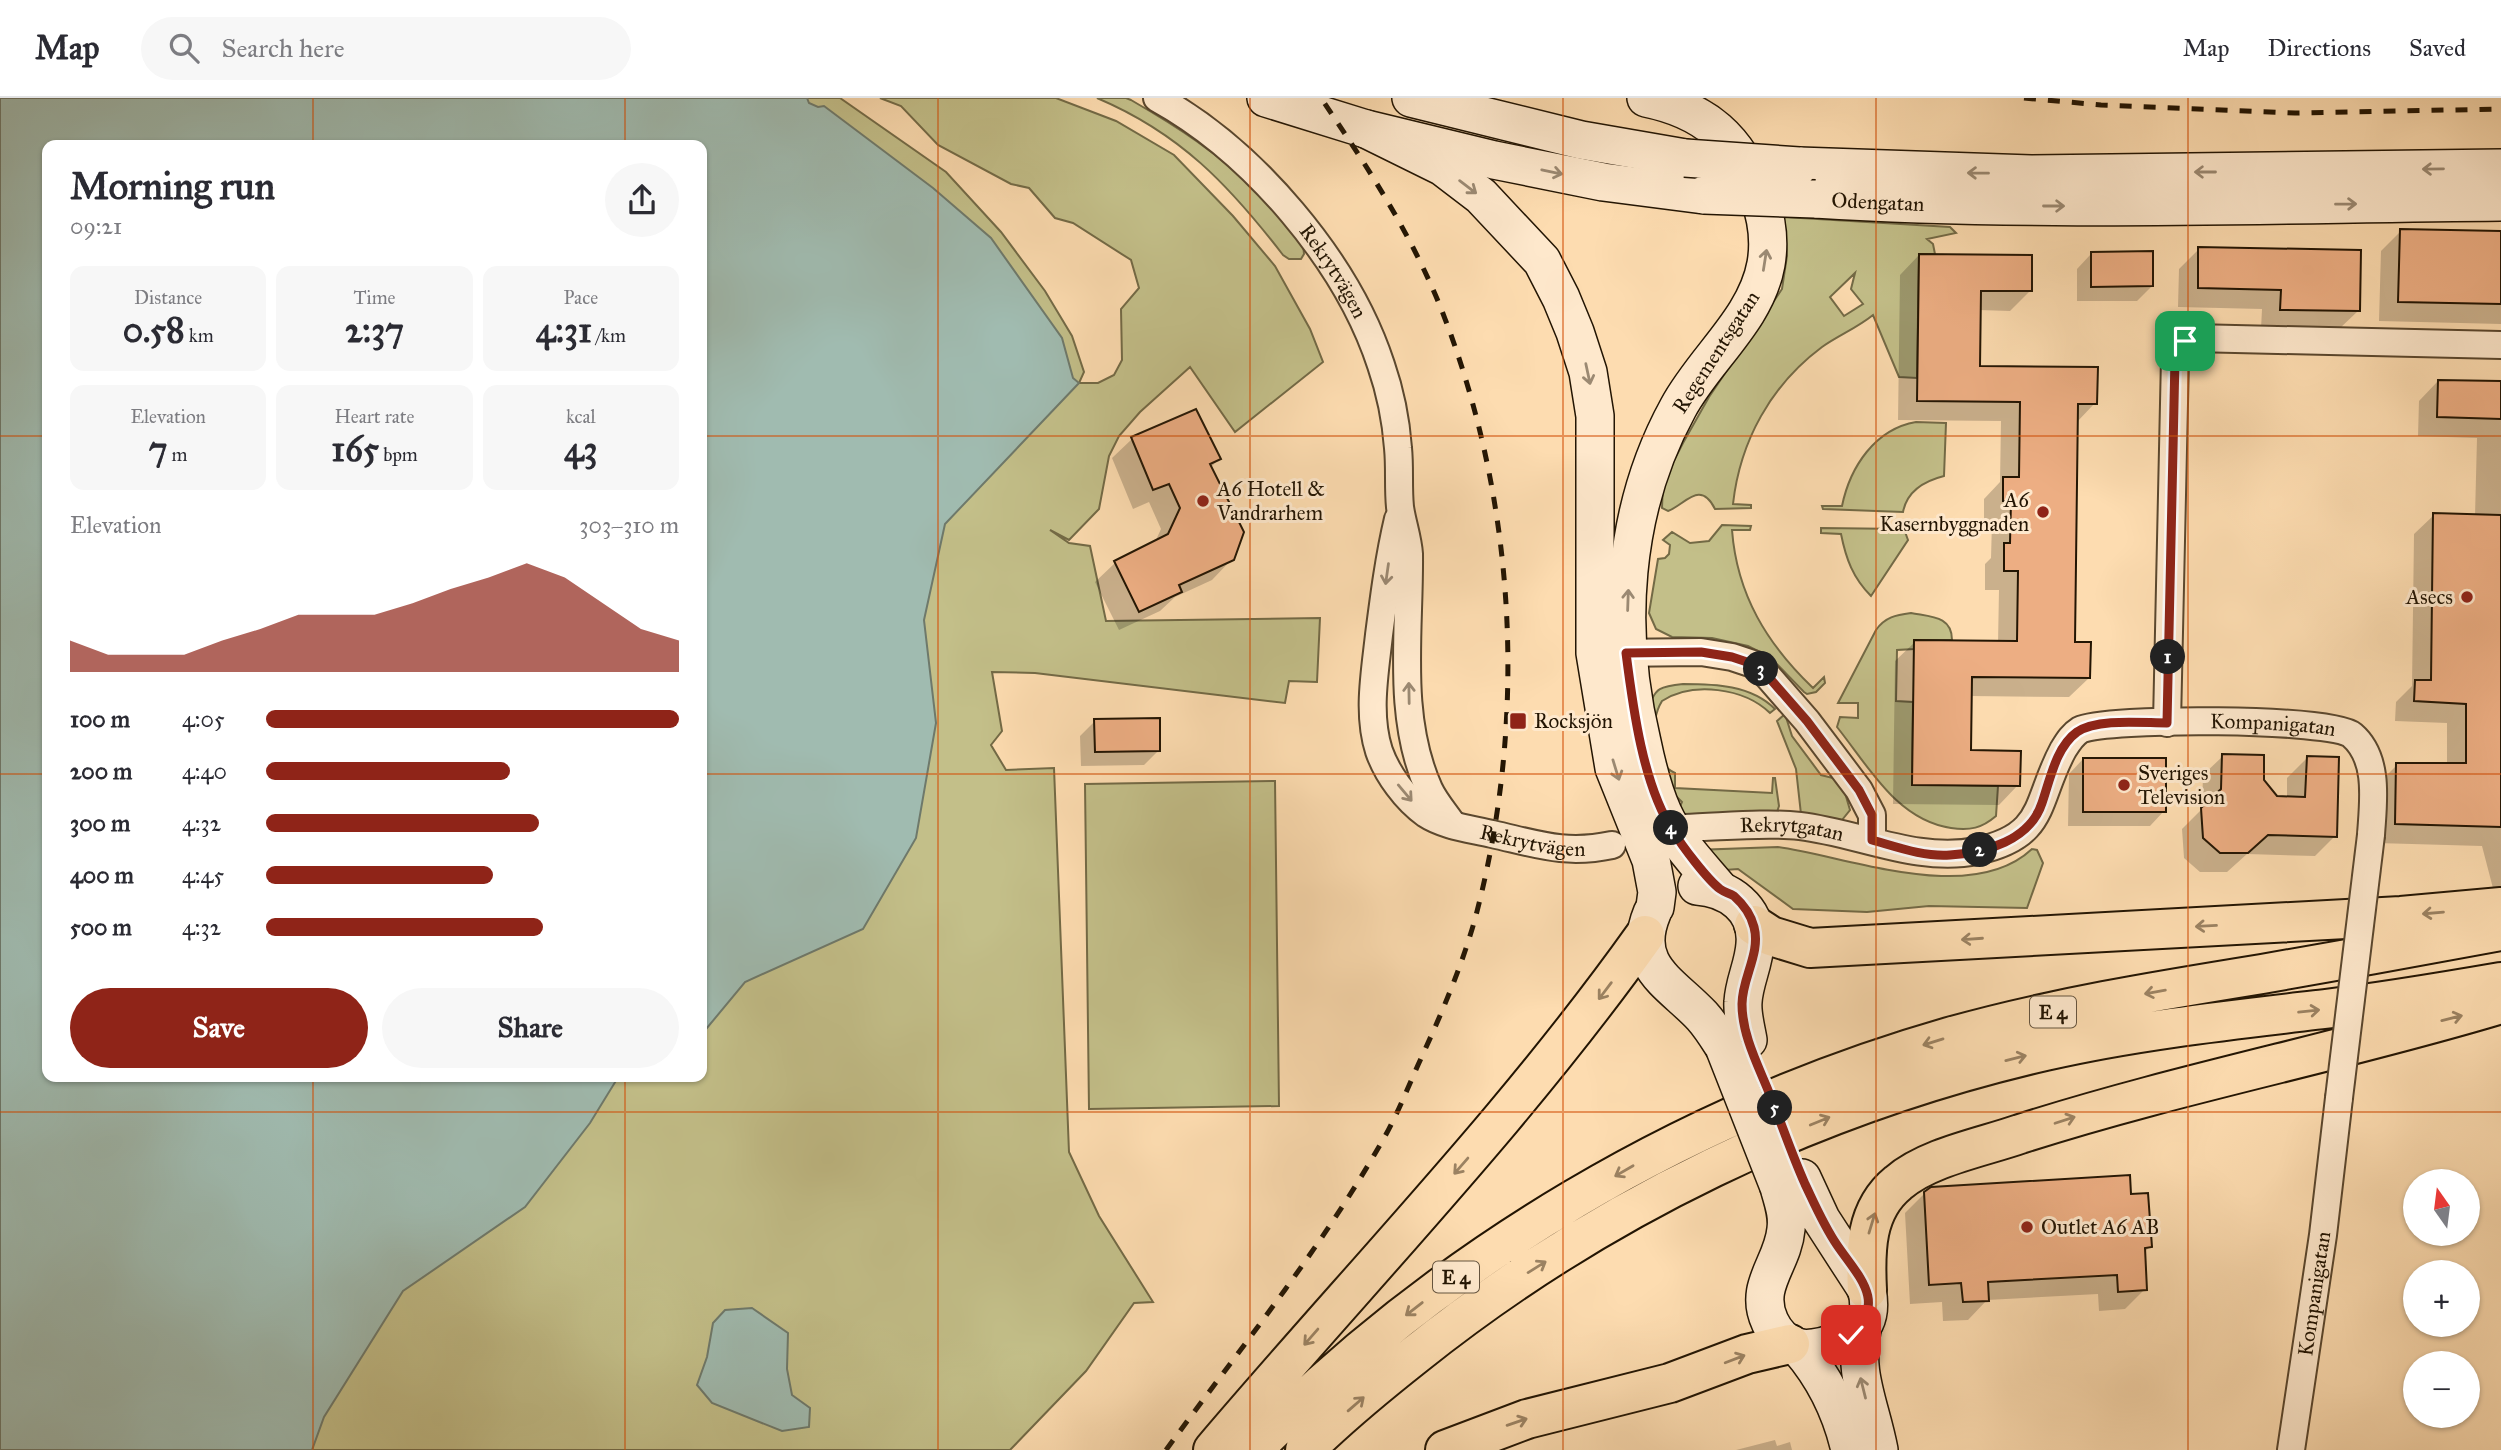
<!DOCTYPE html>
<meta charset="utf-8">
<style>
:root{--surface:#fff;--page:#f7f7f7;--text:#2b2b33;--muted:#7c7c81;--line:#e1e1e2;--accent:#8f2418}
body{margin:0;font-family:"IM FELL Great Primer",serif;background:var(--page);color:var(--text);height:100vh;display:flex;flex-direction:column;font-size:26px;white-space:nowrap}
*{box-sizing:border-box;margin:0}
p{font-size:23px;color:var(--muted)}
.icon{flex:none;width:38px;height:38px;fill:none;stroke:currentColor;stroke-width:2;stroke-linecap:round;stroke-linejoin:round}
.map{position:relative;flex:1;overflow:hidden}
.details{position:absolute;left:42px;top:42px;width:665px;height:942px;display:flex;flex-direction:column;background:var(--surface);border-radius:14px;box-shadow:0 2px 5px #0004}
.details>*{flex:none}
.needle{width:46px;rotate:346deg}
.tools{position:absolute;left:2403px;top:1071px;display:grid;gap:14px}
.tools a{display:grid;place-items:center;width:77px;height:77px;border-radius:50%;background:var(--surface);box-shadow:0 2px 5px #0004;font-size:35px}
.pin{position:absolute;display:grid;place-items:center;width:60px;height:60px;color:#fff;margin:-30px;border-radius:14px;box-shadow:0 4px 10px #0006}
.km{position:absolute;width:35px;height:35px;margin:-18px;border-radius:50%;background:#222;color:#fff;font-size:19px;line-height:35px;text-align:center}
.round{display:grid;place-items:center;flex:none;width:74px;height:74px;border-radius:37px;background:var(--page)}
.headline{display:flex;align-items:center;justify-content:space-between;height:119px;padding:0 28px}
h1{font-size:38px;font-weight:700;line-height:52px}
.figures{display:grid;grid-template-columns:repeat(3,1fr);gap:10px;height:119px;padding:7px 28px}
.figures div{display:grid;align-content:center;border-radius:14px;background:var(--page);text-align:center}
.figures b{font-size:35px;font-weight:700}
.figures small{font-size:19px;font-weight:400}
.figures p{font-size:19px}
.chart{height:196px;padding:14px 28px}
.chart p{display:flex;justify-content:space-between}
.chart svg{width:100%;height:126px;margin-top:7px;fill:var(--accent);opacity:.7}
.button{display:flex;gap:14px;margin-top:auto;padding:14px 28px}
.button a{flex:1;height:80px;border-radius:42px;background:var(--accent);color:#fff;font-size:28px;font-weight:700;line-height:80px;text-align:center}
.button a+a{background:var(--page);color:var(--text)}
ul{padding:0 28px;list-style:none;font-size:23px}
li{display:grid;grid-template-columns:112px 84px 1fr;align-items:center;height:52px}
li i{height:18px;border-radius:9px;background:var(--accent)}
header{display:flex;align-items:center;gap:42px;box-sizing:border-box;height:98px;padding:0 35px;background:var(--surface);border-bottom:2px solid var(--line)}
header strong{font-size:33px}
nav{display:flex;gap:38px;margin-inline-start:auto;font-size:24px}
.search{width:490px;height:63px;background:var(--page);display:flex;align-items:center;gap:18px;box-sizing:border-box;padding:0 24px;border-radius:38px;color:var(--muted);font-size:26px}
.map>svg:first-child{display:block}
</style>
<header>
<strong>Map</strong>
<div class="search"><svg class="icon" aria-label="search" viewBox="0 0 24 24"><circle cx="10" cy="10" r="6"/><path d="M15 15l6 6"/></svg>Search here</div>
<nav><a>Map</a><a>Directions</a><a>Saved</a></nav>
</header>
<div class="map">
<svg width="2501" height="1352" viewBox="0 0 2501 1352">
<rect width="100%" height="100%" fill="#fddcb0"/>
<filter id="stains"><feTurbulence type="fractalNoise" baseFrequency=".00286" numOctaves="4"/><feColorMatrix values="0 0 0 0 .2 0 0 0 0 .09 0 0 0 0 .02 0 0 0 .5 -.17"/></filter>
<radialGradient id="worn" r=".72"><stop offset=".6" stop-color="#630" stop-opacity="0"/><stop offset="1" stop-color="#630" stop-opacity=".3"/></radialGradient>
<path fill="#c3bf89" stroke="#736a46" stroke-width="2" fill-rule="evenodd" d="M0,0H840L946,74L1001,134L1045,193L1072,238L1084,274L1079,285H1098L1114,277L1122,262L1121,211L1139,190L1131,162L1073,125L1055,120L1029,90L1011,86L938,47L901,8L880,0H1056L1116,23L1174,57L1233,118L1275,168L1310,231L1323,264L1235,334L1190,269L1140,314L1119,338L1109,358L1099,411L1069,442L1050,432L1069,445L1090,448L1106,523L1320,520L1317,584L1289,583L1285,605L1035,575L992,574L1002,633L991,647L1006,672L1054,670L1069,1054L1099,1118L1153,1204L1134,1205L1086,1273L1010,1352H0ZM47,47H702V978H47Z
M1097,0H1126L1131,2C1176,28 1220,56 1257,94C1273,110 1287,129 1303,146L1304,156L1301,161H1289L1283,157C1229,87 1180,35 1097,0Z
M1784,119L1950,129L1956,135L1927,141L1933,146L1935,156H1919L1917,280L1899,279L1873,217C1857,230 1839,237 1822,249C1771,287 1740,343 1733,406L1751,407V410L1715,411C1700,381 1685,407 1668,413L1662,410L1663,384L1683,345L1709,299L1782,191L1787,158ZM1855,175L1851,191L1863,206L1844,218L1830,199Z
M1916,324L1946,325L1944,378C1924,383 1907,393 1903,414L1823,411L1822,408H1842C1850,369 1875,331 1916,324Z
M1722,427L1751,428L1750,432H1732C1737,497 1767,546 1813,590L1824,579L1825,585L1816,594L1807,596L1804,594L1770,559L1748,548L1712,540L1672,539L1656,531L1649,515L1658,461L1665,460L1669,456L1670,447L1663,442L1672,434L1690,445L1709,443Z
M1821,430L1904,431L1908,442L1871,498C1853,480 1846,461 1841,436L1821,435Z
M1911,515C1931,519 1952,518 1952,542H1914V551L1897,552L1896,603L1913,604L1912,686L1998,688L1996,718C1982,730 1970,733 1951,730C1897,722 1869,669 1837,629L1840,619L1858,620V605H1838L1876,532C1885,519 1896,517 1911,515Z
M1683,586C1715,586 1751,587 1775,611L1770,615C1744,590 1693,583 1662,603C1649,624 1651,664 1675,675V690L1772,695L1773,680H1775L1779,708L1777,714L1706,717L1675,723L1674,722L1682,704L1674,696L1663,691L1643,616C1659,593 1649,590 1683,586Z
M1785,616L1792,638L1821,677L1837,681L1845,695L1850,712L1842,722L1801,716L1796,671L1777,623Z
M1275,683L1279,1008L1089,1011L1085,686Z
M1778,749C1850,759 1971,808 2032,751L2037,752L2043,765L2027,810L1929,808L1867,814L1793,811L1738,771L1725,772L1696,752Z"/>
<path fill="#a0bbb0" stroke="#6e796b" stroke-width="2" d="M0,0H807L809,5L818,9L824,8L933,90L991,140L1062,240L1073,280L1079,285L945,426L924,522L936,625L916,740L863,831L745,884L702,936V47H47V978H627L617,981L590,1025L525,1109L403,1193L324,1319L312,1352H0Z
M752,1210L788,1235L787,1271L792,1297L810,1310L809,1329L782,1333L712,1305L697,1287L707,1259L713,1225L725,1212Z"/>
<path fill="#0003" d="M2401,133L2501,135V226L2379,223L2381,153Z
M2199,151L2358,213L2338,232L2261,231L2262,211L2178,209L2179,171Z
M2091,156L2152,188L2137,203H2077V171Z
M1919,157L2030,193L2010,213L1979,212L1978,269L2095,305L2076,325L2073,546L2089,580L2069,599L1970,598L1969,654L2018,687L1999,707L1893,706L1895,563L1915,544L1998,545L1999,492H1985V466L1991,460L1992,423L1984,422V401L2000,384L2001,323L1898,322L1900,177Z
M2438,283L2501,284V821L2482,748L2376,745L2377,687L2397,667H2447V625L2395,623L2396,604L2412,588L2414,436L2434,417L2475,418L2477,340L2418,338L2419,303Z
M1132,341L1219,361L1210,370L1232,461L1212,482L1175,499L1160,513L1119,532L1095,484L1115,465L1155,444L1161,431L1149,404L1133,411L1112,360Z
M1095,623L1159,652L1144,667L1081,668L1080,638Z
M2223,658L2262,683L2276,700H2287V680L2307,660L2335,738L2315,758L2247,756L2227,774H2200L2184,760L2182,731L2202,711L2203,677Z
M2083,661L2164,713L2150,728H2068L2069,676Z
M1925,1095L2129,1098L2150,1149L2143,1155L2145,1191L2125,1211L2099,1213L2098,1196L1987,1202L1968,1222L1943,1223L1942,1204L1910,1206L1905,1115Z
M1775,1342L1777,1348L1790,1344L1792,1352H1736Z"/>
<path fill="#edae83" stroke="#231503" stroke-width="2" d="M2400,131L2501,133V206L2398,204Z
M2198,149L2361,152L2360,213L2280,212L2281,192L2198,190Z
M2153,153V188L2091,189V154Z
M1919,156L2032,157V193H1981L1980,268L2098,269L2097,306H2078L2075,544H2091L2090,580L1972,579L1971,652L2021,653L2020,688L1912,687L1914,542L2017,543L2018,473H2004V445H2010L2011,403H2003V379H2019L2020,304L1917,303Z
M2438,282L2501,283V321L2437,319Z
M1196,311L1221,361L1210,366L1244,434L1234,462L1179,487L1182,494L1139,514L1114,463L1168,436L1180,410L1169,386L1153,392L1131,339Z
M2433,415L2501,417V729L2395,726L2396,665H2466V606L2414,603L2415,582H2431Z
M1160,620V653L1095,654L1094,621Z
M2222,656L2264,657V682L2277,698L2305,699L2307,658L2339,659L2337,739L2268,737L2248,755H2220L2203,740L2201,710L2221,691Z
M2083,660H2166V714H2083Z
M2130,1077L2131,1096L2148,1095L2152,1149L2145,1150L2147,1192L2118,1194L2117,1177L1988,1184L1989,1203L1963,1204L1961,1185L1929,1187L1924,1094L1931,1089Z"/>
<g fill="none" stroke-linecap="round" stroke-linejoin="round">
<g stroke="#5a472e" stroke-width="30">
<g id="street">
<path id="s1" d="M1157,0C1253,53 1347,163 1381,267C1390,293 1396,323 1398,350C1400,370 1398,389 1400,409C1402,424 1408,440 1409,456C1410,533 1396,618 1429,691C1435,704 1445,715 1453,727"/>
<path id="s2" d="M1398,421C1389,459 1384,498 1379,537C1375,574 1367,616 1379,653C1387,676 1406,702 1426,716C1444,728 1471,731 1492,736C1537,746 1565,757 1612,747"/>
<path d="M1610,555L1701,554L1732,559L1759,568L1807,623L1859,692L1872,717V742"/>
<path d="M2167,625L2175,260L2179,247L2193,240L2501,247"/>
<path id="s3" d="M1684,730C1722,729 1763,724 1800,728C1859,735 1917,765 1977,753C2047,738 2035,704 2063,652C2068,644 2072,637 2080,632C2105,619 2333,620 2352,637C2380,661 2373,705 2371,737"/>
<path id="s4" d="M2291,1352L2323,1137L2339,1000"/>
</g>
</g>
<g stroke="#231503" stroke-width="40">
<g id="secondary">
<path d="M1266,0L1366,31L1494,62L1603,84L1704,97"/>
<path d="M1411,0L1581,42L1685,60"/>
<path d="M1646,0C1705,12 1739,41 1759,99C1767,121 1770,143 1766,166C1756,222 1704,261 1678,310C1622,412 1615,533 1642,644C1647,668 1653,693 1663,715C1676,744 1700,768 1720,792"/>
<path d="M1366,31L1443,69L1481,98L1542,163L1561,200L1575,234L1588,274L1595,318V555L1614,670L1651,762L1657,794L1655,809"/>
<path d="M1799,68L2031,76L2501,70"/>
<path id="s5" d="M1815,101C2043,115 2272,106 2501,104"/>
<path d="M1697,788C1728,790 1758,810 1755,846C1754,866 1744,884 1743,904C1742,916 1746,930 1748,942"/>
<path d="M1652,815C1630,868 1671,885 1702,918C1711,928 1717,938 1724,949"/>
<path d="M1779,1089C1783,1104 1788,1116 1786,1131C1783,1166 1753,1188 1770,1224C1775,1235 1785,1246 1797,1249C1815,1255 1855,1240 1865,1224C1870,1214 1869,1202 1867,1192L1821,1121L1802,1080"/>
<path d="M1863,1226C1852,1275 1870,1305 1879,1352"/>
<path d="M1799,1250C1825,1280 1841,1313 1850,1352"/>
</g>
</g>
<g stroke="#231503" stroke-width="42">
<path id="highway" d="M1754,827L1771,838L1810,850L2401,818L2501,809
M1867,1192C1865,1153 1865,1112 1898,1085C1928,1059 1983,1049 2020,1036C2179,985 2342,954 2501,906
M1213,1352C1358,1181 1515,1020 1645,837
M1253,1352C1443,1158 1688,1014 1949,939C2052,910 2157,893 2262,876C2342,862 2421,848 2501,833
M1305,1352C1339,1318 1377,1287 1415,1257C1599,1110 1815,1006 2045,953C2137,932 2231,922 2325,911C2384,904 2443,894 2501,884
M1445,1352L1527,1321L1670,1285L1747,1256L1790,1246"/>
</g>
<use href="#street" stroke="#fee8cc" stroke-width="26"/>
<use href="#secondary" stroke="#fee8cc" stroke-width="37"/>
<use href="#highway" stroke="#fddcb0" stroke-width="38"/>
<path stroke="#231503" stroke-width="5" stroke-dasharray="12 12" stroke-linecap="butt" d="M2024,0L2101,7L2295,15L2501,11
M1166,1352C1239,1252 1318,1155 1380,1047C1395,1022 1406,994 1418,967C1440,919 1461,871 1475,821C1528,622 1517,405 1442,213C1412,137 1367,68 1321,0"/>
<g stroke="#5a472e" stroke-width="30" stroke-linecap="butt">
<path id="street-bridge" d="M2339,1000L2371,737"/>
</g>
<g stroke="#231503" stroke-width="40" stroke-linecap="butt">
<path id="secondary-bridge" d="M1685,60L1799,68
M1704,97L1815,101
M1724,949L1779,1089"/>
</g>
<use href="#street-bridge" stroke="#fee8cc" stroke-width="26"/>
<use href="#secondary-bridge" stroke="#fee8cc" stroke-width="37"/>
</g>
<defs><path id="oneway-shaft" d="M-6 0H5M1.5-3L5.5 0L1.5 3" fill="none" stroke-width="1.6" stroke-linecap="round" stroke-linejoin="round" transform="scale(1.75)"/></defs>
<g stroke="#9b8972">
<use href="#oneway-shaft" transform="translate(2433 71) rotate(179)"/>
<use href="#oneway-shaft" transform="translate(1552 74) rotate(12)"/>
<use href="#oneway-shaft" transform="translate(2205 74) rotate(180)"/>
<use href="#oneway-shaft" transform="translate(1978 75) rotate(-179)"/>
<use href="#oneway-shaft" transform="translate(1468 89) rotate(37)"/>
<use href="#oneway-shaft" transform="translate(2346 106) rotate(-1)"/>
<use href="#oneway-shaft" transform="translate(2054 108)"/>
<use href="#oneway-shaft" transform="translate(1765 162) rotate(-81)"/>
<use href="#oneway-shaft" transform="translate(1588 276) rotate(78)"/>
<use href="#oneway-shaft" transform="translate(1387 476) rotate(98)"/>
<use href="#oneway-shaft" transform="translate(1628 502) rotate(-88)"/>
<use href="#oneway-shaft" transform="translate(1409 595) rotate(-91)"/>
<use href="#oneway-shaft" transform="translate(1616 672) rotate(73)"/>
<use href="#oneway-shaft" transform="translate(1405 695) rotate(50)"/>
<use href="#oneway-shaft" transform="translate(1863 1290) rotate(-104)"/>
</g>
<g stroke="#9b8262">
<use href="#oneway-shaft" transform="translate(2433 815) rotate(175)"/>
<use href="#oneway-shaft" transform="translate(2206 828) rotate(177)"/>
<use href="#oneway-shaft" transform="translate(1972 841) rotate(176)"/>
<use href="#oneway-shaft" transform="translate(1605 893) rotate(127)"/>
<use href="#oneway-shaft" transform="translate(2155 894) rotate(170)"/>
<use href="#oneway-shaft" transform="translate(2309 913) rotate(-6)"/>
<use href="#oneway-shaft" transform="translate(2452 920) rotate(-14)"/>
<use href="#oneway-shaft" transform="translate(1933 944) rotate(163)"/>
<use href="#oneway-shaft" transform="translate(2016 960) rotate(-14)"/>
<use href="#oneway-shaft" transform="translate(2065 1022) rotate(-18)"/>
<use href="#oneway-shaft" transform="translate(1820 1023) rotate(-22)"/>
<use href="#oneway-shaft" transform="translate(1461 1068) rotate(131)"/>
<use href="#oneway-shaft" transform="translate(1624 1073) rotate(150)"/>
<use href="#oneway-shaft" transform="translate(1872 1125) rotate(-73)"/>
<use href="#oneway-shaft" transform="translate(1537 1169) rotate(-32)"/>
<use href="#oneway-shaft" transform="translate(1414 1211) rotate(142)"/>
<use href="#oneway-shaft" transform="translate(1311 1239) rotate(131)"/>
<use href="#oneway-shaft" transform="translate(1735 1261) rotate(-21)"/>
<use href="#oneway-shaft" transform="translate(1356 1306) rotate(-41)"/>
<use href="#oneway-shaft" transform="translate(1517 1324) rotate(-19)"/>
</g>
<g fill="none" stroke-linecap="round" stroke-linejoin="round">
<g stroke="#fff" stroke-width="14">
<path id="route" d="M1851,1237C1888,1204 1858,1178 1837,1147C1824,1128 1815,1107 1805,1086C1792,1057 1782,1027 1770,997C1759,969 1742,938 1742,906C1742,880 1761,855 1754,829C1751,817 1743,806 1734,798C1729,795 1724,794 1720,791C1707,781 1682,748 1673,733C1643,687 1633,610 1626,555L1701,554L1732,559L1759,568L1807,623L1859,692L1872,717V742C1897,749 1924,759 1950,757C1986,755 2030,742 2042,705C2050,682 2056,649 2077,634C2098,620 2142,625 2167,625L2175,260L2179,247L2185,243"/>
</g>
<use href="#route" stroke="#8f2418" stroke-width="9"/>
</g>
<path fill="none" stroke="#d4520b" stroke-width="2" stroke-opacity="0.55" d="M313,0V47M625,0V47M938,0V1352M1250,0V1352M1563,0V1352M1876,0V1352M2188,0V1352M0,338H47M702,338H2501M0,676H47M702,676H2501M313,978V1352M625,978V1352M0,1014H2501"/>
<g fill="#8f2418" stroke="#fee8cc" stroke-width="2.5">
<circle cx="1203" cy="403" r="7"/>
<circle cx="2043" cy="414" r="7"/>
<circle cx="2467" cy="499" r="7"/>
<rect x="1509" y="614" width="18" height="18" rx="3.5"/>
<circle cx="2124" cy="687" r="7"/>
<circle cx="2027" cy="1129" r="7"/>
</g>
<g text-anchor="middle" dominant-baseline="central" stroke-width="6" stroke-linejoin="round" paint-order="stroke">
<g fill="#fee8cc" stroke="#65543f" stroke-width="2">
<rect x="2030" y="898.5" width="46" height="31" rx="5"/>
<rect x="1433" y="1163.5" width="46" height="31" rx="5"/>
</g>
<g font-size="19" font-weight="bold" fill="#231503">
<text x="2053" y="914">E 4</text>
<text x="1456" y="1179">E 4</text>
</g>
<g font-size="21" fill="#231503" stroke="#fee8cc">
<text stroke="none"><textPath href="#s5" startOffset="63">Odengatan</textPath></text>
<text stroke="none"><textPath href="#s1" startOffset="250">Rekrytvägen</textPath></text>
<text transform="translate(1716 254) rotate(-57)">Regementsgatan</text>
<text stroke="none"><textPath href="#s3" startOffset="658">Kompanigatan</textPath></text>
<text stroke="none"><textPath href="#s3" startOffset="108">Rekrytgatan</textPath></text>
<text stroke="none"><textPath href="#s2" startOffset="425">Rekrytvägen</textPath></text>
<text stroke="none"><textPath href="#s4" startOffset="158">Kompanigatan</textPath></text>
</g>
<g font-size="21" fill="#231503" stroke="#fee8cc" text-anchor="start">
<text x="1217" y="391">A6 Hotell &amp;<tspan x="1217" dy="24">Vandrarhem</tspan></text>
<text x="2029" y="402" text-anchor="end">A6<tspan x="2029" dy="24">Kasernbyggnaden</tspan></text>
<text x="2453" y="499" text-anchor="end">Asecs</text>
<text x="1534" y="623">Rocksjön</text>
<text x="2138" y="675">Sveriges<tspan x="2138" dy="24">Television</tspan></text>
<text x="2041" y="1129">Outlet A6 AB</text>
</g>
</g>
<rect width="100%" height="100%" filter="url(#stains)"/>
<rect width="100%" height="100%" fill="url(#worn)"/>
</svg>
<div class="tools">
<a><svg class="needle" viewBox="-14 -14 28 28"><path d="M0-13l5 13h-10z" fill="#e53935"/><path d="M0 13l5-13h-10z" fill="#7c7c81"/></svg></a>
<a>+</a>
<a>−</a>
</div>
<div class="pin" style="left:2185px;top:243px;background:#1e9e55"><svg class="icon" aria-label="arrive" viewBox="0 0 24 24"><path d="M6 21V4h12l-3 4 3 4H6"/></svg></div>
<div class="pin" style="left:1851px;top:1237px;background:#d93025"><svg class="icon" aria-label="check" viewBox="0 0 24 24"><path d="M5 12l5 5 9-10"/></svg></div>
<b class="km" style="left:2168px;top:559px">1</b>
<b class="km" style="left:1980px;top:752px">2</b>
<b class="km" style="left:1761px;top:571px">3</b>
<b class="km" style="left:1671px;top:730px">4</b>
<b class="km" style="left:1775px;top:1010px">5</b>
<section class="details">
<div class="headline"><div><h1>Morning run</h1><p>09:21</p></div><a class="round"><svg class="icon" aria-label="share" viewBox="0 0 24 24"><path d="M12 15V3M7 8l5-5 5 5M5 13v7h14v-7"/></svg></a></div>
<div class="figures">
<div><p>Distance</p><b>0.58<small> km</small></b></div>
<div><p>Time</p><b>2:37</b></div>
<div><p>Pace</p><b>4:31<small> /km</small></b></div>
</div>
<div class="figures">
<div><p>Elevation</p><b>7<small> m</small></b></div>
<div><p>Heart rate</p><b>165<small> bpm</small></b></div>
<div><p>kcal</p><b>43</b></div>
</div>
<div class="chart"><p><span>Elevation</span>303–310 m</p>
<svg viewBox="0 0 160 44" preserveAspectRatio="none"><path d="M0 44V33L10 38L20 38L30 38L40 33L50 29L60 24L70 24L80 24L90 20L100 15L110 11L120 6L130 11L140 20L150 29L160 33V44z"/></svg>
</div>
<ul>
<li><b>100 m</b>4:05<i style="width:100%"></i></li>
<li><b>200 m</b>4:40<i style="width:59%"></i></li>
<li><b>300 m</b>4:32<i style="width:66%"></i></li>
<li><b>400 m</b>4:45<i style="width:55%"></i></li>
<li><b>500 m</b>4:32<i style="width:67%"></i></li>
</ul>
<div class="button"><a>Save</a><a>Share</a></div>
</section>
</div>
